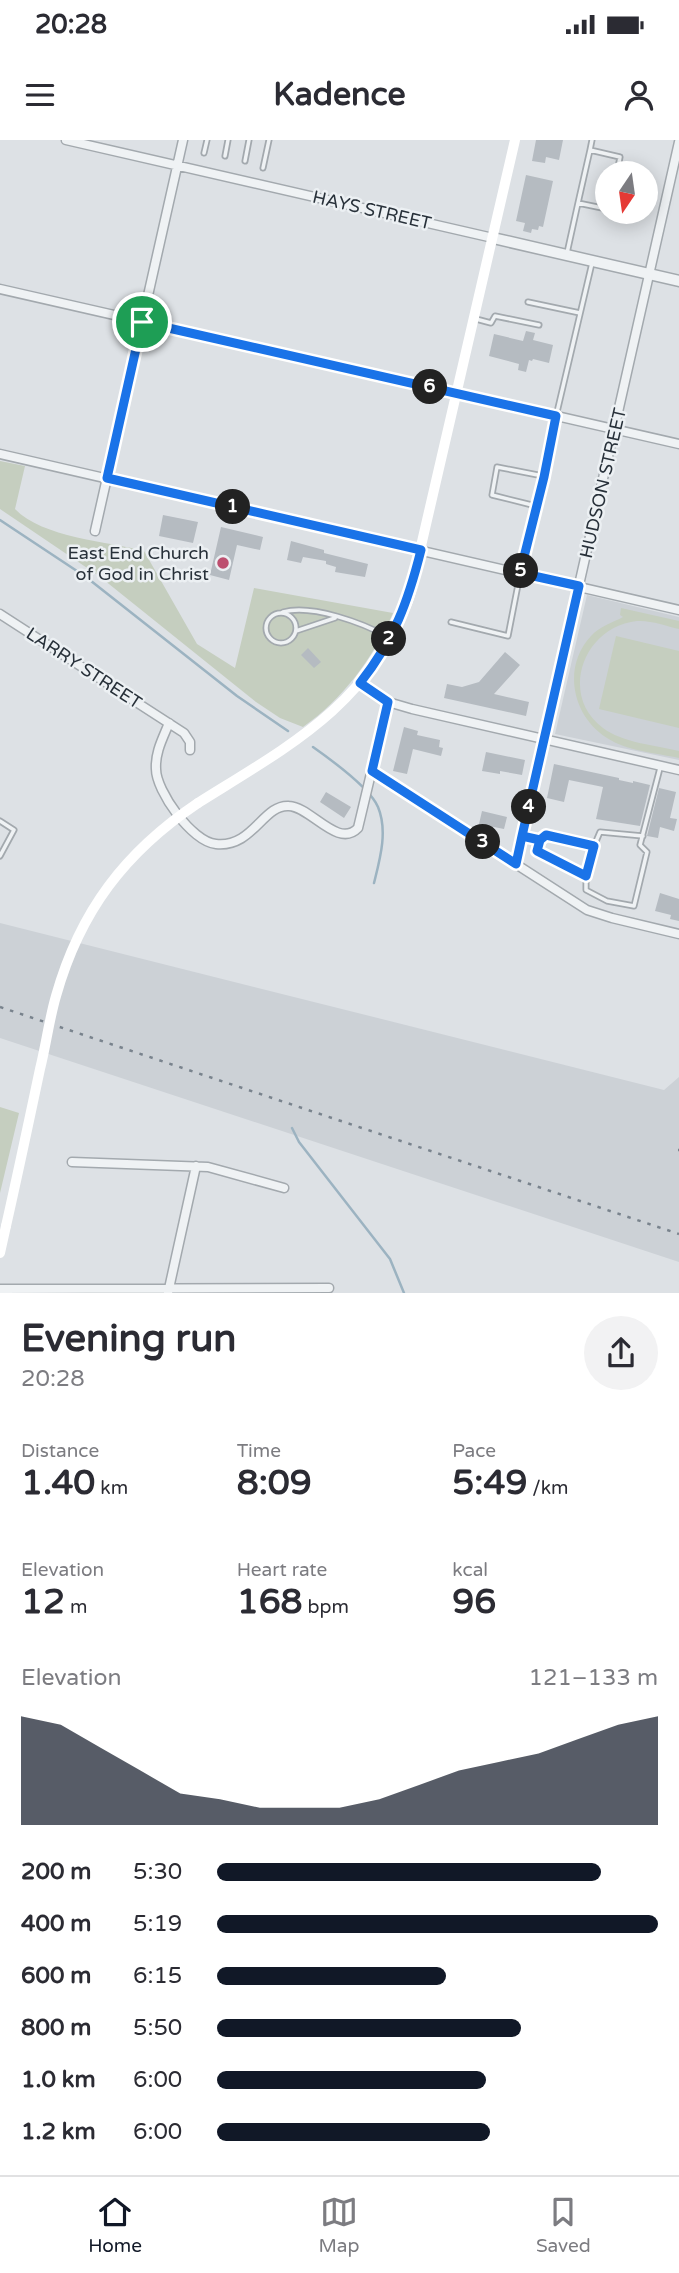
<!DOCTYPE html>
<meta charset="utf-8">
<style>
:root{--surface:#fff;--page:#f2f2f3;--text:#2b2b33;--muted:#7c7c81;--line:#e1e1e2;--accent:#111827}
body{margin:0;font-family:"Varela Round",sans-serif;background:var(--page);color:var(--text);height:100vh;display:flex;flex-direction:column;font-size:26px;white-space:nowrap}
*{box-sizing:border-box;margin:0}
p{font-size:23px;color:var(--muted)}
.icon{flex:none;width:38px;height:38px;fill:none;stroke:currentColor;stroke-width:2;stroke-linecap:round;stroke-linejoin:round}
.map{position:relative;height:1153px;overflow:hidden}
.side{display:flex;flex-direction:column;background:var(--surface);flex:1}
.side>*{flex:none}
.needle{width:46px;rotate:193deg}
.buttons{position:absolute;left:595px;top:21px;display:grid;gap:14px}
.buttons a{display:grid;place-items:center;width:63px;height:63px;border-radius:50%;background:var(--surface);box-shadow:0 4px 18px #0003;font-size:35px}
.pin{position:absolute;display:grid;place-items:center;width:60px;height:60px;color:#fff;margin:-30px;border:4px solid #fff;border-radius:50%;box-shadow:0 2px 7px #0007}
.km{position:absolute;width:35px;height:35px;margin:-18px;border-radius:50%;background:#222;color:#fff;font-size:19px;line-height:35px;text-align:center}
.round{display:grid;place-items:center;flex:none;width:74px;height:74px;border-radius:37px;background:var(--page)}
.head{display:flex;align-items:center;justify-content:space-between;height:119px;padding:0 21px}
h1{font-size:38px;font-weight:700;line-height:52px}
.stats{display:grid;grid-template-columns:repeat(3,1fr);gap:10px;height:119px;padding:7px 21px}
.stats div{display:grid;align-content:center}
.stats b{font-size:35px;font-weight:700}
.stats small{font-size:19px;font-weight:400}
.stats p{font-size:19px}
.chart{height:196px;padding:14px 21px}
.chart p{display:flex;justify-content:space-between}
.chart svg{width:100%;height:126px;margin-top:7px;fill:var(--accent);opacity:.7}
ul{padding:0 21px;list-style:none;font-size:23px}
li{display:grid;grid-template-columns:112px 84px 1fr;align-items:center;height:52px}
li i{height:18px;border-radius:9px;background:var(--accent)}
.status{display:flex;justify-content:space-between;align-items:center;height:49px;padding:0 35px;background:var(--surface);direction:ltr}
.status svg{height:19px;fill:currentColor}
header{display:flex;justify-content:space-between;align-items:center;height:91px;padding:0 21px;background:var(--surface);font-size:32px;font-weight:700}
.dock{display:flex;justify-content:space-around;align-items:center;height:98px;border-top:2px solid var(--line);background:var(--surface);font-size:19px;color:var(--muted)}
.dock a{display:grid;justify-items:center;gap:4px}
.dock .selected{color:var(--accent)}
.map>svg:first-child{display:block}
</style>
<div class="status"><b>20:28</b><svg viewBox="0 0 49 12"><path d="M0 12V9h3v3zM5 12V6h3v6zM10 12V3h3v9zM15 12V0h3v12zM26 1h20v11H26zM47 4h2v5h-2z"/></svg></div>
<header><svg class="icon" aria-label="menu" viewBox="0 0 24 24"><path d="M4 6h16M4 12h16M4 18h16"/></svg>Kadence<svg class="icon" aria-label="person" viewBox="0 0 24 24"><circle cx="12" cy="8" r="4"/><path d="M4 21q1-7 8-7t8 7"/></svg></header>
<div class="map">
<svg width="679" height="1153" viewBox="0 0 679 1153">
<rect width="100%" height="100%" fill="#dde1e5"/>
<path fill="#ccd1d6" d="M587,455L679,477V620L555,594Z
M0,783L664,950L679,937V1122L0,898Z"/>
<path fill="#c5cebf" d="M0,321L25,326L15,369C43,398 107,401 144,411L197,504L235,528L254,448L393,473C373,518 343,559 303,587L280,578L256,562L99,436L0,369Z
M621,468L679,481V489C666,486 651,480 637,481C584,486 558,555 603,588C623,603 655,605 679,611V618C656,613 627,611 607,598C572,576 562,527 591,496C600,486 612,483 623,477L620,475Z
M616,496L679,511V588L599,569Z
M0,967L19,973L0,1053Z"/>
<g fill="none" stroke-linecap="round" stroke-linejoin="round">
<path stroke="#9cb3c1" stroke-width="2.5" d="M0,380L86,437L237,556L288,591
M313,607C330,619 370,648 378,667C388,691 380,719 374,743
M292,988L299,1002L390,1119L404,1153"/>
</g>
<path fill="#b5bbc1" d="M536,0H563L559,20L546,17L545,23L532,21Z
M526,35L553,41L543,87L539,86L538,90L532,89L531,93L523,91L525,83L516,81Z
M526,191L535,193L533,200L553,205L549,223L533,219L532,221L529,220L526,232L518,230L519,224L489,216L494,194L523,201Z
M163,375L198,382L193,403L159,396Z
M221,387L263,397L260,410L237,405L229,440L210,435Z
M291,401L324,410V413L368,424L365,437L335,432L336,427L326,424V421L303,417L301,423L287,420Z
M308,508L321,522L314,528L301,515Z
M505,512L520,525L494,554L529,562L526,576L444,558L447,544L462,547L479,542Z
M404,587L418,591L417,595L440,600L439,607L443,608L441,616L413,609L407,634L393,631Z
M486,612L525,620L522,635L500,631V634L482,631Z
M554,624L619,638V640L633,643V641L650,645L640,686L596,679L603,647L569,640L564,662L547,658Z
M659,648L676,652L670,678L677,679L674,691L660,687L658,698L647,696Z
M326,652L351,667L344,678L320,662Z
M482,671L507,677L504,689L479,684Z
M660,753L679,759V781L670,779L671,775L655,771Z"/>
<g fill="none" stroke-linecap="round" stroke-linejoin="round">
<g stroke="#a3a9ae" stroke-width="7">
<path id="service" d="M592,0L590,10L620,17L617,33
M204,13L207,0
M225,16L228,0
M245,21L249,0
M263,28L269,0
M578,63L590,10
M567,113L578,63L607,69
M528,162L580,173
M476,179L491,183L495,176L539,185
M536,366L492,355L497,327L543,336
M283,472C312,464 363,483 388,497
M266 488a15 15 0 1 1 30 0a15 15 0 1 1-30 0Z
M451,482L508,496L524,414L544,337L546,319L592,123
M296,491L335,478
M0,681L14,690L0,716
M522,696L540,700L543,695H546L594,706L600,692L643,696
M540,700L537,711L586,736V750L607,761L634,766L647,712L640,705L660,628
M586,735L594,706"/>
</g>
<g stroke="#a3a9ae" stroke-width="11">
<path id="minor" d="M66,0L493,98
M0,149L679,304
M0,314L679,470
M95,391L183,0
M0,474L184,593L190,602V610
M360,543L388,562L412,569L679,630
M169,583C163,598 155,612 156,629C156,651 192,702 216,704C253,708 263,664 289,666C311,667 338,709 358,688L388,562
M372,631L587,770L612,778L679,794
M516,724L679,2
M72,1022L208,1027L284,1048
M0,1149L329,1148
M168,1153L196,1026"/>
</g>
<g stroke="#a3a9ae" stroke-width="13">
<path id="tertiary" d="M493,98L679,141"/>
</g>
<use href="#service" stroke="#eff2f4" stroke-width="3.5"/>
<use href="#minor" stroke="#eff2f4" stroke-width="8"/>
<use href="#tertiary" stroke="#eff2f4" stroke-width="10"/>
<path stroke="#fff" stroke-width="10" d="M198,663C287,607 368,566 408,461C413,448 415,433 418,419L515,0
M0,1113L6,1086"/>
<path stroke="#79838d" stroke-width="2.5" stroke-dasharray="3.5 7" stroke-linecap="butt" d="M0,867L679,1094
M678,1010H679"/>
<path stroke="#fff" stroke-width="10" d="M6,1086C18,1033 29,981 40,929C46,905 49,880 56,856C80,771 125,712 198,663"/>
</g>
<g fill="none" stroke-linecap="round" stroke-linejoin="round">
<g stroke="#fff" stroke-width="14">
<path id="route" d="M142,182L107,338L421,410C408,462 394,500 360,543L388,562L372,631L516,724L522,696L540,700L537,711L586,736L594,706L546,695L540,700L522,696L579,446L520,433L544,337L556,276L142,182"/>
</g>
<use href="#route" stroke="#1a73e8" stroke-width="9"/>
</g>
<circle fill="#bd4f6f" stroke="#ecf0f3" stroke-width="2.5" cx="223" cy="423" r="7"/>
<g text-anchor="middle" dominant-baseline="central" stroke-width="5" stroke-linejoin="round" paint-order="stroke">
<g font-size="18" fill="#28313a" stroke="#ecf0f3">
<text transform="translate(372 70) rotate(13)">HAYS STREET</text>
<text transform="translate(603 343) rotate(-77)">HUDSON STREET</text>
<text transform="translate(84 528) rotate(33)">LARRY STREET</text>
</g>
<g font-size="18" fill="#28313a" stroke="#ecf0f3" text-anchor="end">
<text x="209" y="413">East End Church<tspan x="209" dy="21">of God in Christ</tspan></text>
</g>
</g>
</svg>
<div class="buttons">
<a><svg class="needle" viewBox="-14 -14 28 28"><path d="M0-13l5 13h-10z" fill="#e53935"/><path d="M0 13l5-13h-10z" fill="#7c7c81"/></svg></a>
</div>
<div class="pin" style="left:142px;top:182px;background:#1e9e55"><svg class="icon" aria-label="arrive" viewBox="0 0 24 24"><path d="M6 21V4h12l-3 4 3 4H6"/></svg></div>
<b class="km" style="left:233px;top:367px">1</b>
<b class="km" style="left:389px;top:499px">2</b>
<b class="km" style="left:483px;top:702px">3</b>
<b class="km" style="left:529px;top:667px">4</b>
<b class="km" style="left:521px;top:431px">5</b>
<b class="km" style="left:430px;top:247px">6</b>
</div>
<section class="side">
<div class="head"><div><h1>Evening run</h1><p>20:28</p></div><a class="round"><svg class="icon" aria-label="share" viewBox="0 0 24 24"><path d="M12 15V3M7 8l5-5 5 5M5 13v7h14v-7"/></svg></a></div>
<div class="stats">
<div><p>Distance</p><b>1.40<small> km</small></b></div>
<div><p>Time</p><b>8:09</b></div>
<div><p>Pace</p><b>5:49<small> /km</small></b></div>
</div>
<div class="stats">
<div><p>Elevation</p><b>12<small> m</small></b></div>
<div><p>Heart rate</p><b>168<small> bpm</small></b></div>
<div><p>kcal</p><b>96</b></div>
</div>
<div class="chart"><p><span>Elevation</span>121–133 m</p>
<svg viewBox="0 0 160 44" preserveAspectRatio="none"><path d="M0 44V6L10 9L20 17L30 25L40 33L50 35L60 38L70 38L80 38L90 35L100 30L110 25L120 22L130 19L140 14L150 9L160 6V44z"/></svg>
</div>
<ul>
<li><b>200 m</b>5:30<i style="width:87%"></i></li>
<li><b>400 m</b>5:19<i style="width:100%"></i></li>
<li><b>600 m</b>6:15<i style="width:52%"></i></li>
<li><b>800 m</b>5:50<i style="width:69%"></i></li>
<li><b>1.0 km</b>6:00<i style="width:61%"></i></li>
<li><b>1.2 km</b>6:00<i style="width:62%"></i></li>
</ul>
</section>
<nav class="dock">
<a class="selected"><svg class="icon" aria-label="home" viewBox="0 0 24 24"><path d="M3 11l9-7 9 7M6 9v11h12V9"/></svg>Home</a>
<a><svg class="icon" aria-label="map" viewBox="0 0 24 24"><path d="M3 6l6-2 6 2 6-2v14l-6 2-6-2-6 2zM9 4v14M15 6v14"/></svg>Map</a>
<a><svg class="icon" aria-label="saved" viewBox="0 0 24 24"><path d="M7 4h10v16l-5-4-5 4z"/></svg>Saved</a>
</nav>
